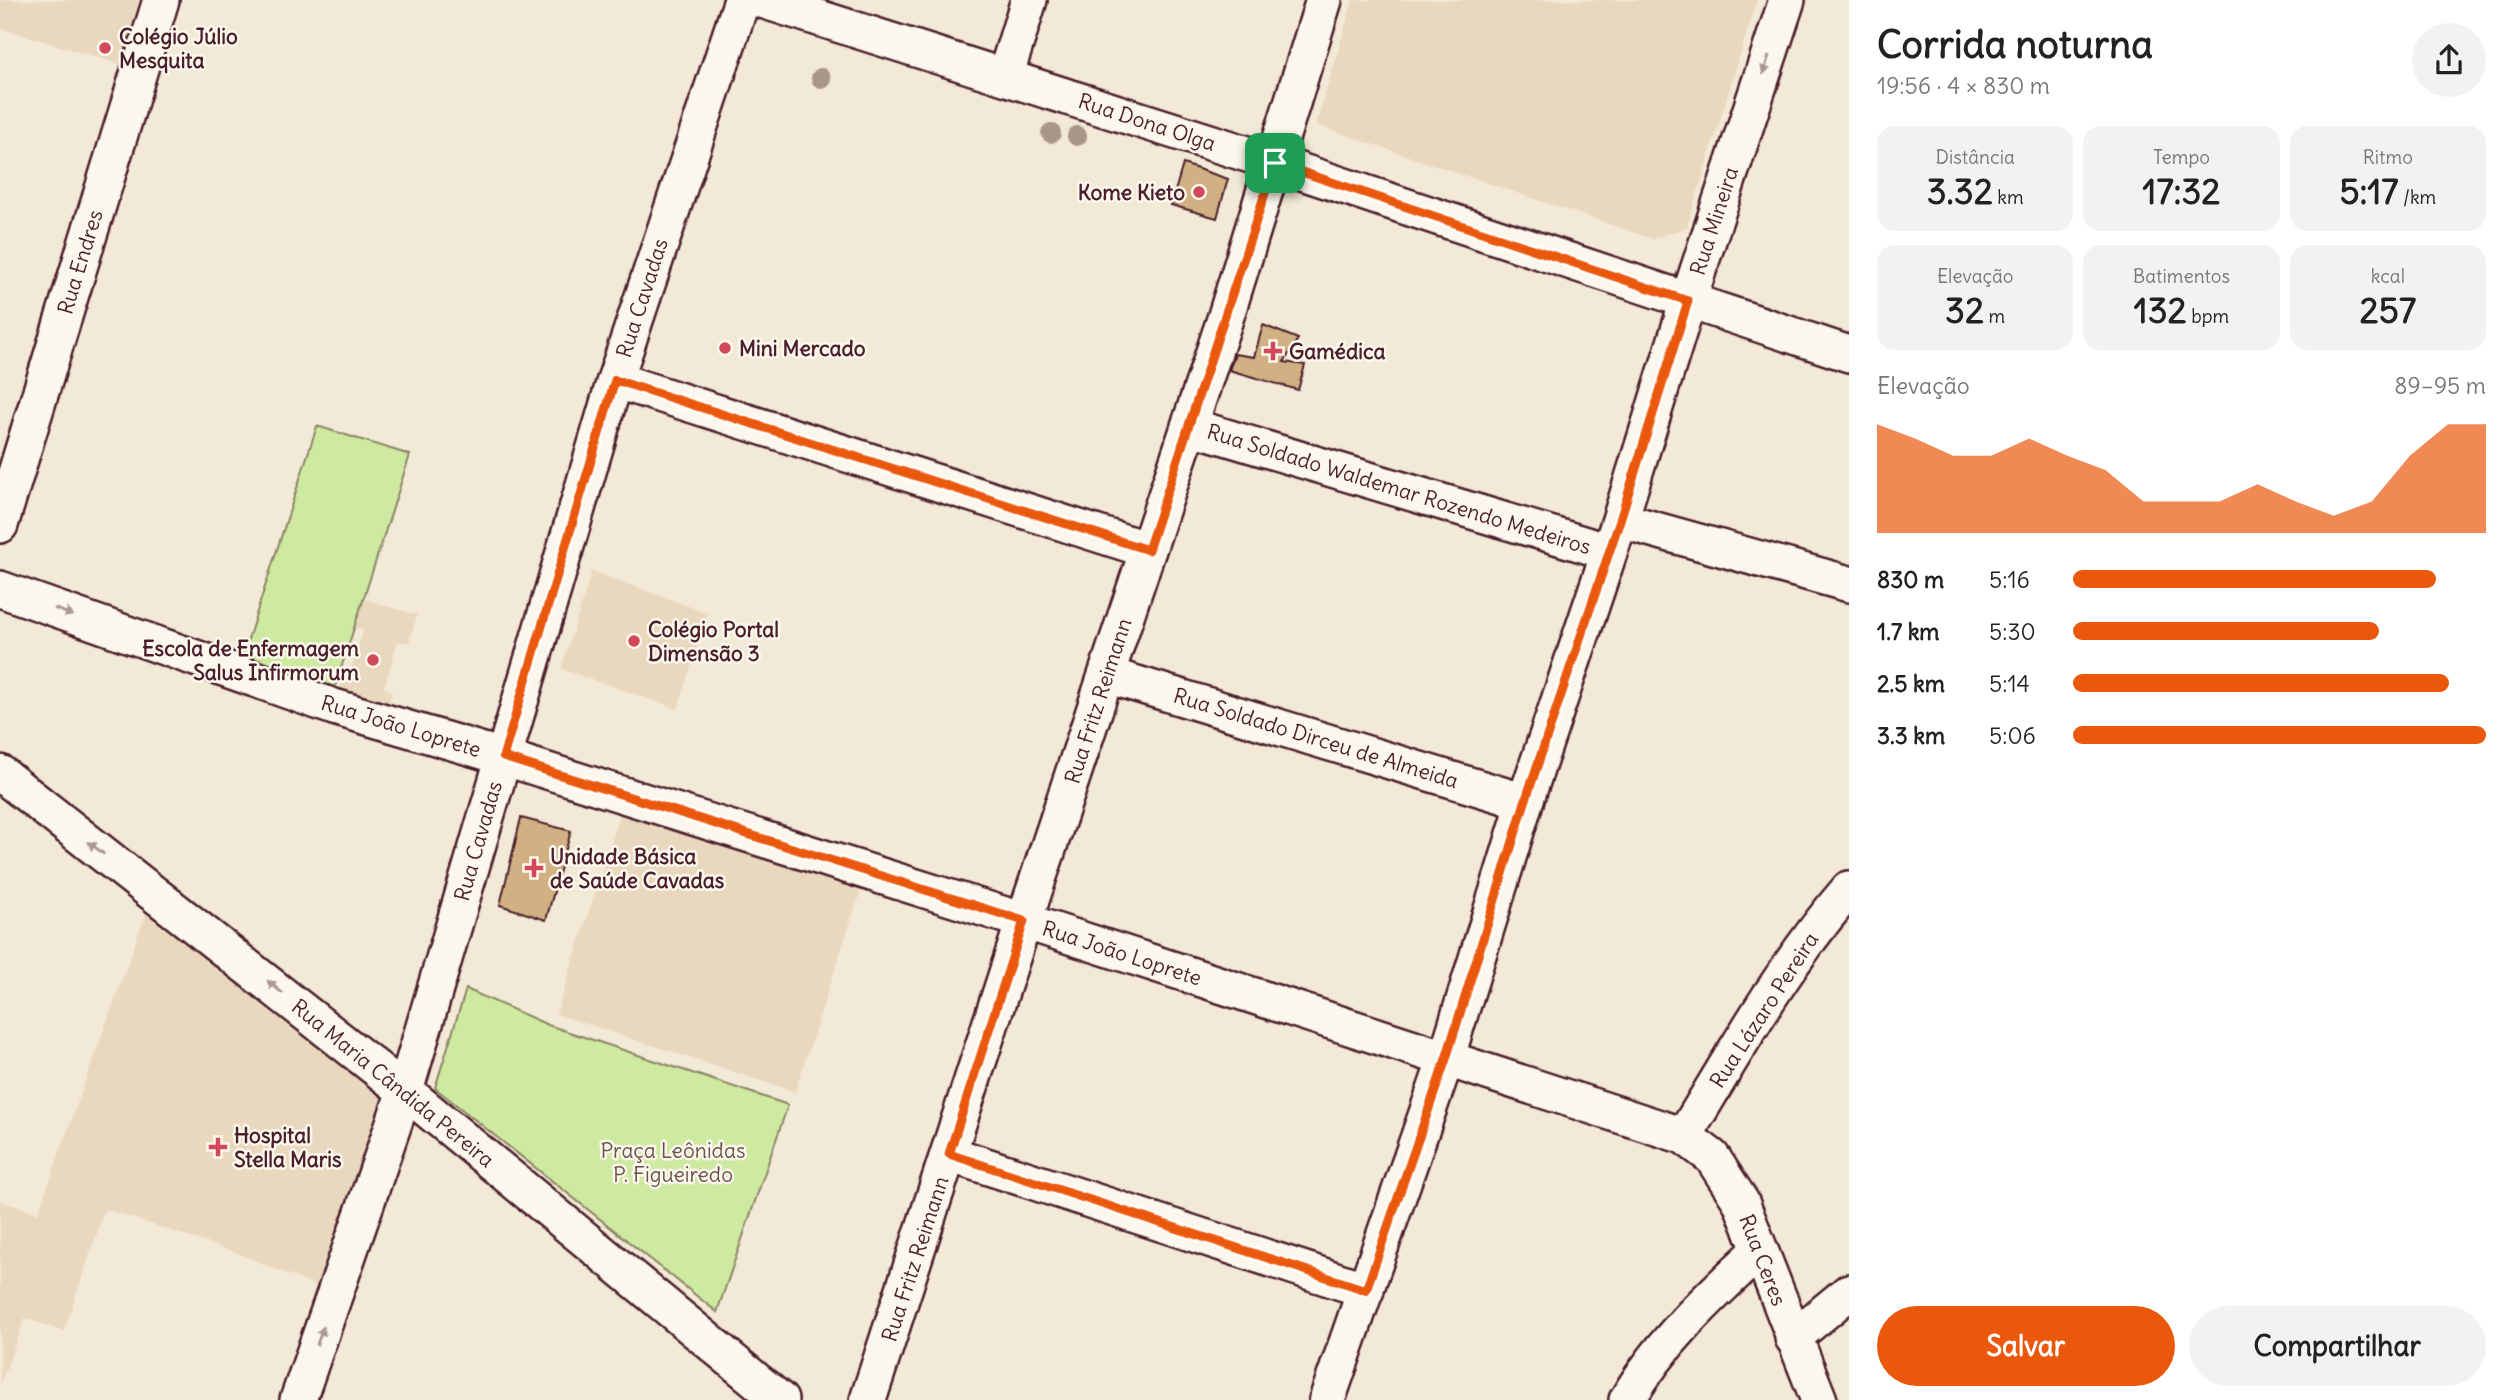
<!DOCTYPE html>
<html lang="pt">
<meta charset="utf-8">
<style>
:root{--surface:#fff;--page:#f2f2f2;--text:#222;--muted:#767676;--accent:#ea580c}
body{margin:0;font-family:Delius,sans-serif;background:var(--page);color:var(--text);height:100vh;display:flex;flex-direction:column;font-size:26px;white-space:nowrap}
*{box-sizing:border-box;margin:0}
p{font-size:23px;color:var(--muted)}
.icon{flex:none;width:38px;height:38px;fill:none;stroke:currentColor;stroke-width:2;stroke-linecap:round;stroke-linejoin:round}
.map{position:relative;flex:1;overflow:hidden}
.side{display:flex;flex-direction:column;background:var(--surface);width:665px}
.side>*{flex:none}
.pin{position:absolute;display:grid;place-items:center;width:60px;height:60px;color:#fff;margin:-30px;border-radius:14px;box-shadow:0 4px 10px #0006}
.round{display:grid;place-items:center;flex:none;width:74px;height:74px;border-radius:37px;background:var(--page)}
.summary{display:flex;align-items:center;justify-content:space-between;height:119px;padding:0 28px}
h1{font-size:38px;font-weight:800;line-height:52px}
.metrics{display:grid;grid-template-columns:repeat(3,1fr);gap:10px;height:119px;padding:7px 28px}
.metrics div{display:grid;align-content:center;border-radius:18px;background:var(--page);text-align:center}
.metrics b{font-size:35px;font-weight:800}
.metrics small{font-size:19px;font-weight:400}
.metrics p{font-size:19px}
.chart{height:196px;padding:14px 28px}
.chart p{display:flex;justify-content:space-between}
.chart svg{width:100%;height:126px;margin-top:7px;fill:var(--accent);opacity:.7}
.action{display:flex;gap:14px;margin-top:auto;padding:14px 28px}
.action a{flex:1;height:80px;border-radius:42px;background:var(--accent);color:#fff;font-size:28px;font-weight:800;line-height:80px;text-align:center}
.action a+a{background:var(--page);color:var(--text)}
ul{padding:0 28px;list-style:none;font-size:23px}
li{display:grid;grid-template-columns:112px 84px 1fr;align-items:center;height:52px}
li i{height:18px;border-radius:9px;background:var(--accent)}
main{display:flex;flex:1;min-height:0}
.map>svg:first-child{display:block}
</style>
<main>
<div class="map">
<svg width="1849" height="1400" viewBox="0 0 1849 1400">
<rect width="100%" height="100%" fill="#f3e9d7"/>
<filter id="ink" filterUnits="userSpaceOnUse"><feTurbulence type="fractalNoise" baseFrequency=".0143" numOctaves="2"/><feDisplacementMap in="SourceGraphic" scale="14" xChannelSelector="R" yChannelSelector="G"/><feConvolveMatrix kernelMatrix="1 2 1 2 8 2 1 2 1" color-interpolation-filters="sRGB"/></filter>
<g filter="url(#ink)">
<path fill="#e9d8be" d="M0,0H156L136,69L0,28Z
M1353,0H1757L1687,227L1653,239L1316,125Z
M592,571L707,613L678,709L561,669Z
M363,599L417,615L409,643L398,641L384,688L392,691L387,711L338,696L344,677L349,676L363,630L355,627Z
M622,809L863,884L795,1092L556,1014Z
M146,913L395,1093L320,1288L235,1252L105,1209L64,1331L25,1318L0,1385V1201L38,1213Z"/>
<path fill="#ceeaa0" stroke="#8c8466" stroke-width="2" d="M317,426L410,455L334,690L241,661Z
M466,989L548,1025L788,1105L717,1312L435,1088Z"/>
<path fill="#d1b184" stroke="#4a1f2b" stroke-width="2" d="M1183,164L1228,179L1217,218L1171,205Z
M1263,325L1298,339L1284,362L1305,365L1298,390L1229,370L1235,354L1254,357Z
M521,818L571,831L546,920L500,905Z"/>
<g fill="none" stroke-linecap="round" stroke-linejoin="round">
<g stroke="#4a1f2b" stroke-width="40">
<path id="minor" d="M762,0L1263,159L1849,354
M1005,77L1029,0
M615,380L1148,550
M1189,426L1609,552
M1620,520L1849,584
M0,525L161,0
M0,589L334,707L503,757L1024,921L1684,1136L1712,1157L1741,1202L1819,1400
M1107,675L1525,802
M0,773L405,1091L780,1400
M1684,1136C1736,1051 1784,964 1849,889
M949,1154L1366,1290
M1793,1338L1849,1292
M298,1400L405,1091L615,380L742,0
M868,1400L1024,921L1225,319L1324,0
M1327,1400L1446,1059L1525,802L1620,520L1688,301L1787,0
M1627,1400C1661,1342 1710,1296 1759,1251"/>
</g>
<use href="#minor" stroke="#fbf7ec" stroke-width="35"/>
</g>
<g fill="#a89688">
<circle cx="821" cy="78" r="10"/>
<circle cx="1051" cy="133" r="10"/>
<circle cx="1077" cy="136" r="10"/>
</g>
<defs><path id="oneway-solid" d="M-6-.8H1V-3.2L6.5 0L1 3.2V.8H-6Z" transform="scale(1.75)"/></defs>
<g fill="#ab9695">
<use href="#oneway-solid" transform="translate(1766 65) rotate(108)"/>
<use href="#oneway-solid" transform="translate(64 612) rotate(20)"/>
<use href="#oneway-solid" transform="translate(96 848) rotate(-142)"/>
<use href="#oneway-solid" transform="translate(275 987) rotate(-141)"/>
<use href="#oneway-solid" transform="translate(320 1336) rotate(-70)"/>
</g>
</g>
<g fill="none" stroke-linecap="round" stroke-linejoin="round" filter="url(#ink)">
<g stroke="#fff" stroke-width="14">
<path id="route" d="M1275,163L1688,301L1620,520L1525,802L1446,1059L1366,1290L949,1154L1024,921L503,757L615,380L1148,550Z"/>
</g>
<use href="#route" stroke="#ea580c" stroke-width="9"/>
</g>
<g fill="#d1495b" stroke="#fbf7ec" stroke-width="2.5">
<circle cx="105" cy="48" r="7"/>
<circle cx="1199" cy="192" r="7"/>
<circle cx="725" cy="348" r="7"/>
<path d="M1269.5 340.5h7v7h7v7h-7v7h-7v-7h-7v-7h7z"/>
<circle cx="634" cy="641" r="7"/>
<circle cx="373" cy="660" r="7"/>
<path d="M530.5 857.5h7v7h7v7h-7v7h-7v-7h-7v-7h7z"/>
<path d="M214.5 1136.5h7v7h7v7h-7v7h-7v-7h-7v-7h7z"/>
</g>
<g text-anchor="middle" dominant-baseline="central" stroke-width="5" stroke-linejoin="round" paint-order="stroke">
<g font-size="21" font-weight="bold" fill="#4a1f2b" stroke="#fbf7ec" text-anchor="start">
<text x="119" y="36">Colégio Júlio<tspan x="119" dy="24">Mesquita</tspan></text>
<text x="1185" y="192" text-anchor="end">Kome Kieto</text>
<text x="739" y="348">Mini Mercado</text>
<text x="1289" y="351">Gamédica</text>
<text x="648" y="629">Colégio Portal<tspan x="648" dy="24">Dimensão 3</tspan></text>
<text x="359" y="648" text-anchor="end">Escola de Enfermagem<tspan x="359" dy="24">Salus Infirmorum</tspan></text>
<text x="550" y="856">Unidade Básica<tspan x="550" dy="24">de Saúde Cavadas</tspan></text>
<text x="234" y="1135">Hospital<tspan x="234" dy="24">Stella Maris</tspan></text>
</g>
<g font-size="21" fill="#4a1f2b" stroke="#fbf7ec">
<text transform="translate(1147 122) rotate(18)">Rua Dona Olga</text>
<text transform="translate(1714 221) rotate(-72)">Rua Mineira</text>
<text transform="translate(80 262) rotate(-73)">Rua Endres</text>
<text transform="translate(642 298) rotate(-72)">Rua Cavadas</text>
<text transform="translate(1399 489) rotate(17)">Rua Soldado Waldemar Rozendo Medeiros</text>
<text transform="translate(1098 701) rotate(-72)">Rua Fritz Reimann</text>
<text transform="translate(401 726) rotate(17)">Rua João Loprete</text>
<text transform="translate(1316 738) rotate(17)">Rua Soldado Dirceu de Almeida</text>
<text transform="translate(478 841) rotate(-74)">Rua Cavadas</text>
<text transform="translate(1122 953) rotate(18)">Rua João Loprete</text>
<text transform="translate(1764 1010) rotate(-57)">Rua Lázaro Pereira</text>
<text transform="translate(393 1083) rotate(39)">Rua Maria Cândida Pereira</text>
<text transform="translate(915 1259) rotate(-72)">Rua Fritz Reimann</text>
<text transform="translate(1763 1260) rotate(69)">Rua Ceres</text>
</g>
<g font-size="21" fill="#6b5248" stroke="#fbf7ec">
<text x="673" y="1150">Praça Leônidas<tspan x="673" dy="24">P. Figueiredo</tspan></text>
</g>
</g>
</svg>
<div class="pin" style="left:1275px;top:163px;background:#1e9e55"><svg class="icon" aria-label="arrive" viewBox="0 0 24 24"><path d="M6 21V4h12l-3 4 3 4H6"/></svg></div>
</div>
<section class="side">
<div class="summary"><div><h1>Corrida noturna</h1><p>19:56 · 4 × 830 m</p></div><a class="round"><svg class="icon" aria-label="share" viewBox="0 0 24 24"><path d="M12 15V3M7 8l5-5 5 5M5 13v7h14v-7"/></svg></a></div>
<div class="metrics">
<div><p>Distância</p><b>3.32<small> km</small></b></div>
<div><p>Tempo</p><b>17:32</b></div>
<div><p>Ritmo</p><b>5:17<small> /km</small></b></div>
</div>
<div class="metrics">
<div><p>Elevação</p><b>32<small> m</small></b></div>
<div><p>Batimentos</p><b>132<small> bpm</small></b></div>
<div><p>kcal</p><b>257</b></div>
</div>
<div class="chart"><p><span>Elevação</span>89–95 m</p>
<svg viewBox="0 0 160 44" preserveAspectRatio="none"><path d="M0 44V6L10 11L20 17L30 17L40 11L50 17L60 22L70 33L80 33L90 33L100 27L110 33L120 38L130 33L140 17L150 6L160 6V44z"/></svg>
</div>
<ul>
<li><b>830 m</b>5:16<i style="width:88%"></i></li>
<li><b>1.7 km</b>5:30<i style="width:74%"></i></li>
<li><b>2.5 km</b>5:14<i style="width:91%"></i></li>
<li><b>3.3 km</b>5:06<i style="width:100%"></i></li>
</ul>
<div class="action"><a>Salvar</a><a>Compartilhar</a></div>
</section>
</main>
